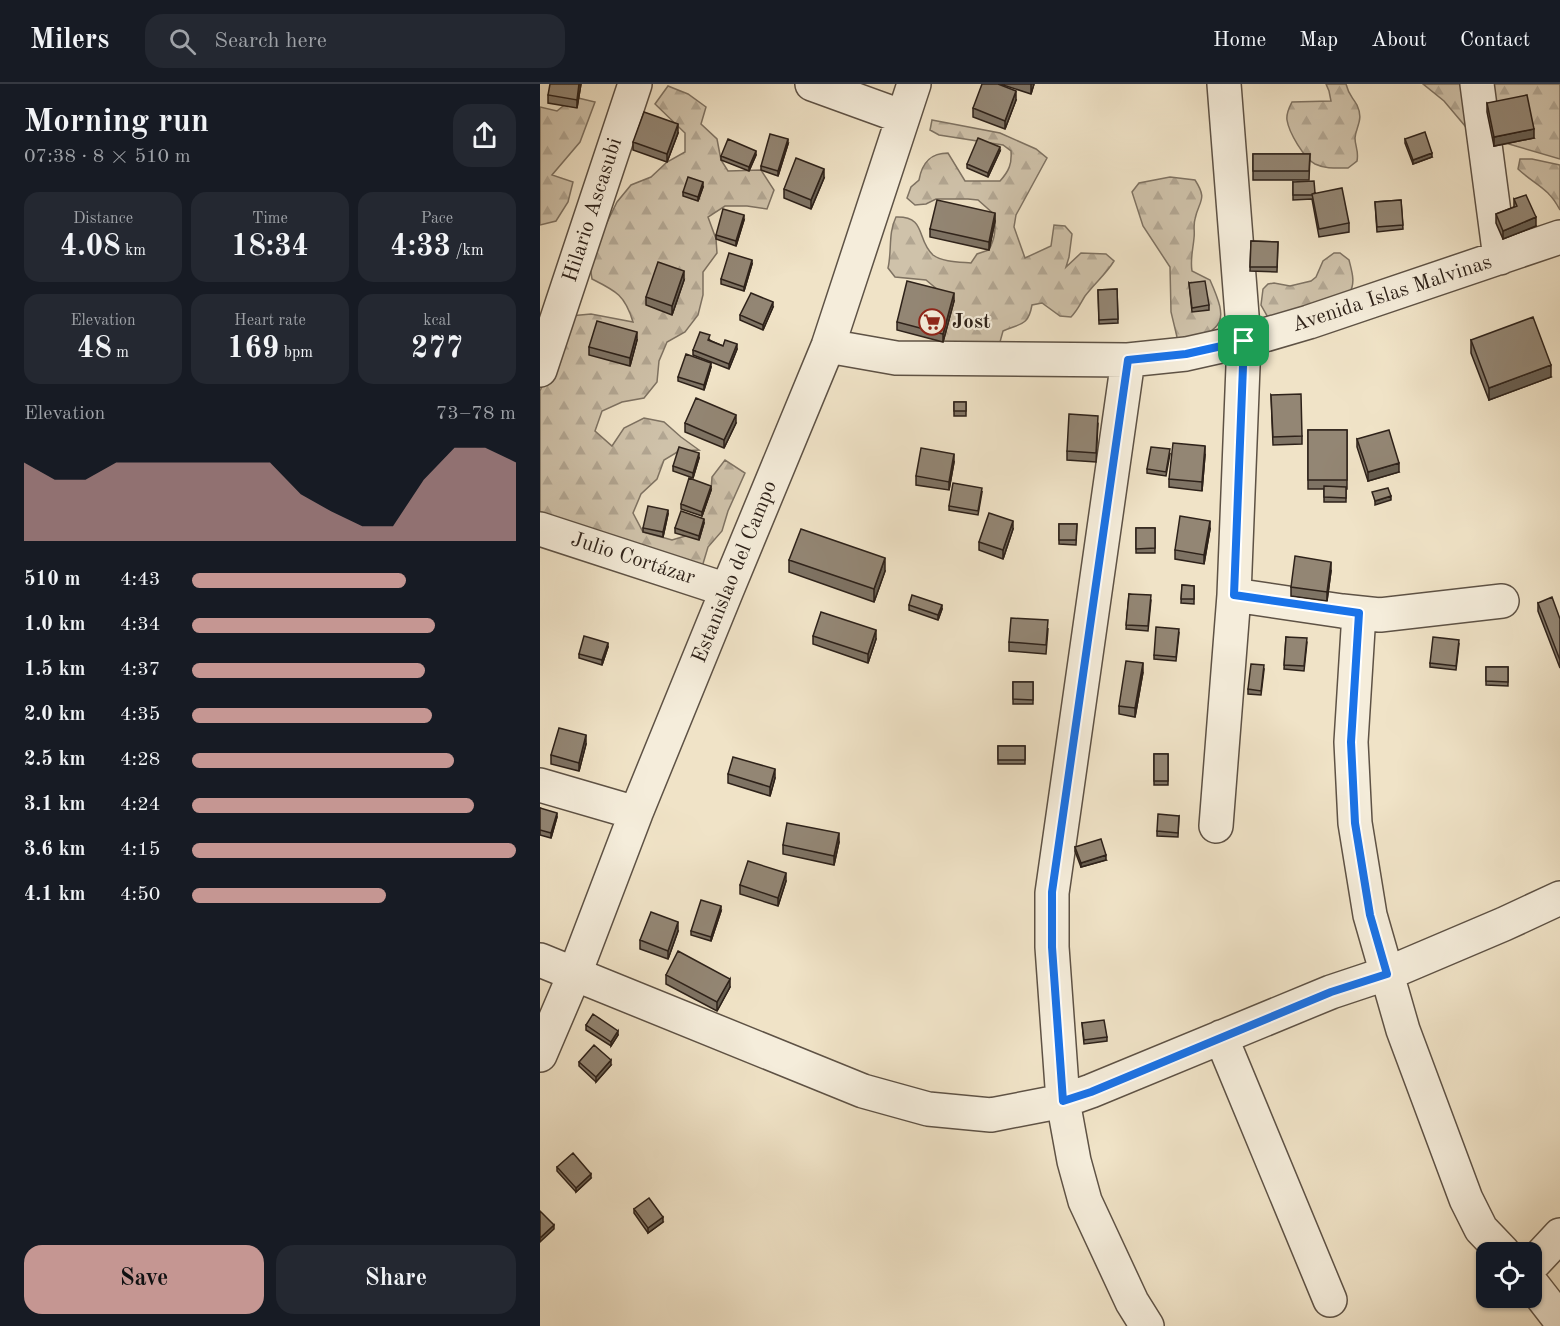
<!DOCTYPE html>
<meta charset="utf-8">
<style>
:root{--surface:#171b24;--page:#242831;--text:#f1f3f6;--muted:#9ea1a6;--line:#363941;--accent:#c59692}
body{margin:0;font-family:"Old Standard TT",serif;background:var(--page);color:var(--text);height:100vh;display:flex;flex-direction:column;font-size:22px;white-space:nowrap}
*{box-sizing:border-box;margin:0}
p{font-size:20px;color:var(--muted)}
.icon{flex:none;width:33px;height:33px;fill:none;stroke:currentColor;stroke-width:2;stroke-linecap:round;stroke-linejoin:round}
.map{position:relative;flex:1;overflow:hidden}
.panel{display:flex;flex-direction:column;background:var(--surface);width:540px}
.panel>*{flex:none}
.controls{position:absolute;left:936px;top:1158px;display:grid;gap:12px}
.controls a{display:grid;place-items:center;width:66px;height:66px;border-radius:12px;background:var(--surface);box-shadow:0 2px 4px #0004;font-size:30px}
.pin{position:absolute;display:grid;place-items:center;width:51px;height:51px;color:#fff;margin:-26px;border-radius:12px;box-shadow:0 3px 9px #0006}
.round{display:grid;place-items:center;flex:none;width:63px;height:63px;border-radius:18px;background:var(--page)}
.overview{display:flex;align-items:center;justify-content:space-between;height:102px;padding:0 24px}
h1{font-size:33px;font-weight:800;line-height:45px}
.metrics{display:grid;grid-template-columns:repeat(3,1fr);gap:9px;height:102px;padding:6px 24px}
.metrics div{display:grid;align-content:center;border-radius:15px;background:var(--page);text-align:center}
.metrics b{font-size:30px;font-weight:800}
.metrics small{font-size:16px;font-weight:400}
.metrics p{font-size:16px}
.chart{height:168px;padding:12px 24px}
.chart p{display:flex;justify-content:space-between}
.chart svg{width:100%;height:108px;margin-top:6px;fill:var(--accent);opacity:.7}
.action{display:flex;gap:12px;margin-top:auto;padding:12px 24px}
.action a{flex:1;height:69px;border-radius:18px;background:var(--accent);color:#111;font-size:24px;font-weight:800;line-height:69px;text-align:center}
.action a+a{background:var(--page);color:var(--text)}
ul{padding:0 24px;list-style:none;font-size:20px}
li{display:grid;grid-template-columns:96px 72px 1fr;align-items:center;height:45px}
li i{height:15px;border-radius:8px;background:var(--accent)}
header{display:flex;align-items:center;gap:36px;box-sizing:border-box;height:84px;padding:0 30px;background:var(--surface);border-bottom:2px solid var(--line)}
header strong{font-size:28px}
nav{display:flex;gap:33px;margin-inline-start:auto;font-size:21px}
.search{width:420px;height:54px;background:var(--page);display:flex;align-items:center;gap:15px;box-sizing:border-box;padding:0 21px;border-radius:18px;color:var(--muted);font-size:22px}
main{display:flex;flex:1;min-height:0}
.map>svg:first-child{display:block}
</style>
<header>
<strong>Milers</strong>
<div class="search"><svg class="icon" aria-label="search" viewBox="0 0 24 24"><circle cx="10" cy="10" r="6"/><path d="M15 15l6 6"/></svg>Search here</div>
<nav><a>Home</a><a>Map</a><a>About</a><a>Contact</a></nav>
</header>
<main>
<section class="panel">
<div class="overview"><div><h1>Morning run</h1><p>07:38 · 8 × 510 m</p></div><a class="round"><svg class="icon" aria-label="share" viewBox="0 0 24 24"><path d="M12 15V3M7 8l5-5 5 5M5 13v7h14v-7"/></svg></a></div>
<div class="metrics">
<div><p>Distance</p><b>4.08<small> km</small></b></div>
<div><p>Time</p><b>18:34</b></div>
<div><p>Pace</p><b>4:33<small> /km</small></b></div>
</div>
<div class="metrics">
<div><p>Elevation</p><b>48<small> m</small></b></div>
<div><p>Heart rate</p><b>169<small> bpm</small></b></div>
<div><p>kcal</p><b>277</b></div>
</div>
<div class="chart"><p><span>Elevation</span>73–78 m</p>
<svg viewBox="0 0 160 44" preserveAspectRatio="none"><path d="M0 44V12L10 19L20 19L30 12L40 12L50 12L60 12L70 12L80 12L90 25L100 32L110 38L120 38L130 19L140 6L150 6L160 12V44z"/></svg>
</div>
<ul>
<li><b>510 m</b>4:43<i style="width:66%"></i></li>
<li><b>1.0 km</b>4:34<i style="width:75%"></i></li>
<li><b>1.5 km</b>4:37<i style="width:72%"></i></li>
<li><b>2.0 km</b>4:35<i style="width:74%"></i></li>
<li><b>2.5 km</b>4:28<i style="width:81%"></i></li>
<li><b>3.1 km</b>4:24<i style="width:87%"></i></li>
<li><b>3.6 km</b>4:15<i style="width:100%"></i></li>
<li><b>4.1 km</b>4:50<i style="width:60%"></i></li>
</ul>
<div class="action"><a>Save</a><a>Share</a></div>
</section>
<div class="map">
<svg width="1020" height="1242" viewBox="0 0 1020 1242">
<defs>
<pattern id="forest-firs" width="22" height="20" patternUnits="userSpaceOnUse" patternTransform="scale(1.5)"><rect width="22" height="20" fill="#cfc2aa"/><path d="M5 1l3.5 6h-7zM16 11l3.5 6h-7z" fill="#b2a692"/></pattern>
</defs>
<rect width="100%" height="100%" fill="#f0e3c7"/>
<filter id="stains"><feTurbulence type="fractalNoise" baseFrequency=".00333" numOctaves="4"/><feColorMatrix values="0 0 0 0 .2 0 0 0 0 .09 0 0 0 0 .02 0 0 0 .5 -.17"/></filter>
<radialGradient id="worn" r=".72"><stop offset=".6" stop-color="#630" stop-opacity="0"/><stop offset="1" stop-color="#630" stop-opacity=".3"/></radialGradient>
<path fill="url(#forest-firs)" stroke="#7e7262" stroke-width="1.5" d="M786,0H806C809,12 812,12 817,21C824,36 816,42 815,54C815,62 819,67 817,77L808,84C797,84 785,85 775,80C764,74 749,49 747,36C746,29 749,24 752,18L791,17L789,7Z
M883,0H1020V75L931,49L904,17Z
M128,2L148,10L166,23L161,40L177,55L181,76L188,87L221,86L234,106L227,125L207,122H185L168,133L176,155L177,169L163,188V211L158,231L145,248L127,258L119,277L117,298L104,314L82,318L62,327L55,347L72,362L84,344L104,334L124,338L141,353L159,366L139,367L124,376L117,395L101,410L93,429L103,448L132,456L152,450L162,432L171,406L172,393L185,376L205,389L188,427L182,447L168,463L162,483L0,442V307L30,232L51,230L93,238C85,211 76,207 52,195L49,175L77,118L91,101L111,93L127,78L145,68V49L115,20Z
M34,13L55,18L40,58L12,91L33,98L28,118L16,137L0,141V23L17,27Z
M392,36L460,49L496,65L507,74L476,131L474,143L485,174L511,162L514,141L525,142L532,150L529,173L526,183L541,169L566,170L574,177C566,190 554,200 545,212C540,220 538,226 531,233L520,232L502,219L492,221C488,243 480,239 463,247L460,258L453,266H401L398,255L404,211L386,196L355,193L348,184C352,167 348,149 356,133C387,132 376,156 393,171C402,178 420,178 431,179L437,170L449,166C456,152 455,146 455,131L438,116L428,115H396L386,120L375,121L367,114L371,103L379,96C382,79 390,69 408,69L425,97H460C469,87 472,80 471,67L463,61L399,51L390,46Z
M980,75H992L1020,81V126C1008,103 995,101 978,85Z
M630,93L655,96C668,116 659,116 655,135C653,141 655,148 654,154C653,166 650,175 652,187L670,196C690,241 683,243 642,262L637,253L631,228L630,183L603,142L592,108L599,99Z
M794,169H800L809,176C812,188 816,199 809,210L730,237L721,221L723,205L728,200L734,199L750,202L771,197L776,193L783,177Z"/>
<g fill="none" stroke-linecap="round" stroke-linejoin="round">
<g stroke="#5e5245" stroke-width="36">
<path id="minor" d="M272,0L363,33
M937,0L960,174
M288,262L356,274L588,276L646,270L704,257L769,238L1020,153
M588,276L512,809V863L523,1017L534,1077L545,1117L592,1218L607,1242
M0,286L95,0
M0,445L187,506
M694,511L802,527L840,531L962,517
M819,529L811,658L815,739L830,831L863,946L926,1115L941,1145L963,1168
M0,701L96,729
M676,742L694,511L704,257L684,0
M0,876L323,1007L388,1025L451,1031L523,1017L551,1007L791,908L851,888L964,840L1020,814
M681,953L790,1216
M0,971L35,889L96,729L187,506L288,262L374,0
M992,1181L1020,1151
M992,1200L1020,1236"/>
</g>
<use href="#minor" stroke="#f5eddb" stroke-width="33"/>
</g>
<path fill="#7e7364" stroke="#2e221a" stroke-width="1.5" d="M41,0L37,24L8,19V11Z
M460,0H494L491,10Z
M476,16L465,45L433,33V24Z
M947,19L994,54L954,62L947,28Z
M138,49L127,78L93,66V58Z
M865,55L892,73L873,80L865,59Z
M248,60L238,92L221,86V82Z
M460,67L448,93L427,84V80Z
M713,70H770L769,96H713Z
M216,71L209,87L181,76V72Z
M284,94L271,125L244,114V105Z
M753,98L775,109L809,139V148L779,153L772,115L753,116Z
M163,103L158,117L143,112V108Z
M974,115L996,142L963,155L956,139V130L974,123Z
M861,116L863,145L837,148L835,118Z
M204,136L196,162L176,155V151Z
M455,137L449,166L390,153V145Z
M711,157L738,158L737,188L710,187Z
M212,180L204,207L181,200V195Z
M144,196L132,231L106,221V213Z
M649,199L669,221V226L652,228Z
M577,205L578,239L559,240L558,206Z
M414,217L403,258L357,246V238Z
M233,223L223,246L200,236V231Z
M170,255L169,256L183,262L197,265L189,285L153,271V266Z
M97,256L90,282L49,271V263Z
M931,256L1011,293L949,316L931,269Z
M171,283L164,306L138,297V293Z
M731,311L762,352V360L733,361Z
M414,318H426V332H414Z
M145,339H196L184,364L145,348Z
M558,340L556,378L527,376V367Z
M768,346H807V405H806V418H784V405H768Z
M817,355L859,388L828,397L817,363Z
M630,370L626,392L607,389V385Z
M665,371L662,407L629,403V395Z
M159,374L153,394L133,387V382Z
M414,378L409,406L376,401V392Z
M171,406L162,432L141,425V420Z
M442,408L438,431L409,426V422Z
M128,430L123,453L103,448V444Z
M164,439L159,456L135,449V444Z
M519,440H537L536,461L519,460Z
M596,444H615V469H596Z
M473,445L463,475L439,466V458Z
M670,445L664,480L635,475V466Z
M249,476L345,487L334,518L249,488Z
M791,487L787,517L751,512V503Z
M642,501L654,502V520L641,519Z
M589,510L611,516L608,547L586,545Z
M998,519L1020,535V584L998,527Z
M369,521L402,525L398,536L369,526Z
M508,545L506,570L469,567V558Z
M639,549L636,577L614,575V571Z
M273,552L336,555L328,579L273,560Z
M746,553L767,558L764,587L744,585Z
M919,560L916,586L890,583V579Z
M68,563L62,581L39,574V570Z
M946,583H968V602L946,601Z
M724,586L721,611L708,610V605Z
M603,588L595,633L579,630V622Z
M473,598H493V620H473Z
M46,660L39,687L11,680V671Z
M458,662H485V680H458Z
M614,670H628V701H614Z
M188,690L235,694L230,712L188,699Z
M0,724L17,733L11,754L0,751Z
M639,732L638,753L617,752V747Z
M299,758L294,781L243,770V761Z
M535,763L566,776L541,783L535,767Z
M246,797L238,822L200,810V801Z
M181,827L171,857L151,851V847Z
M138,847L128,875L100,865V856Z
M126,891L190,903L177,927L126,900Z
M542,939L567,953V957L544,960Z
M46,941L78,951L71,962L46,946Z
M39,978L71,981L56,998L39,982Z
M17,1083L51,1094L36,1108L17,1087Z
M94,1125L123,1138L108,1149L94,1129Z"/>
<path fill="#675e51" stroke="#2e221a" stroke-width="1.5" d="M39,0H41L37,24V16Z
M491,0H494L491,10Z
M476,7V16L465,45V37Z
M138,40V49L127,78V70Z
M994,45V54L954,62V53Z
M248,55V60L238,92V87Z
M460,63V67L448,93V89Z
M216,67V71L209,87V83Z
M892,69V73L873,80V76Z
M284,85V94L271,125V116Z
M163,98V103L158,117V113Z
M455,129V137L449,166V158Z
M204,131V136L196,162V157Z
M996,133V142L963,155V147Z
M212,176V180L204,207V203Z
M144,187V196L132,231V222Z
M414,209V217L403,258V250Z
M233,218V223L223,246V241Z
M97,248V256L90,282V274Z
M197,260V265L189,285V280Z
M171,279V283L164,306V301Z
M1011,281V293L949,316V304Z
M196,331V339L184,364V356Z
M665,362V371L662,407V398Z
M159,369V374L153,394V389Z
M414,370V378L409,406V398Z
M859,379V388L828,397V388Z
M171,402V406L162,432V428Z
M851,412V416L835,421V417Z
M128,426V430L123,453V448Z
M164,435V439L159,456V452Z
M473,437V445L463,475V466Z
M670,437V445L664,480V471Z
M345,474V487L334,518V505Z
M791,478V487L787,517V508Z
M402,521V525L398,536V531Z
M336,546V555L328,579V570Z
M68,559V563L62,581V576Z
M603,579V588L595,633V624Z
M46,651V660L39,687V679Z
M235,685V694L230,712V703Z
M17,729V733L11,754V749Z
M299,749V758L294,781V772Z
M566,771V776L541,783V779Z
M246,789V797L238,822V814Z
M181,822V827L171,857V853Z
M138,838V847L128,875V867Z
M190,895V903L177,927V918Z
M78,947V951L71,962V958Z
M71,976V981L56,998V993Z
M51,1090V1094L36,1108V1104Z
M123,1133V1138L108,1149V1144Z
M14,1141V1145L0,1158V1154Z"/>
<path fill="#938674" stroke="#2e221a" stroke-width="1.5" d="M10,0H39L37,16L8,11Z
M442,0H458L476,7L465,37L433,24Z
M987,11L994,45L954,53L947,19Z
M104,28L138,40L127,70L93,58Z
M885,48L892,69L873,76L865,55Z
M230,50L248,55L238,87L221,82Z
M438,54L460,63L448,89L427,80Z
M188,55L216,67L209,83L181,72Z
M713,70H770L769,87H713Z
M256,74L284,85L271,116L244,105Z
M148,93L163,98L158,113L143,108Z
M774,97L775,109L772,110V111H753V98Z
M802,104L809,139L779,145L772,110Z
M986,111L996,133L963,147L956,130L977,122L974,115Z
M397,116L455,129L449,158L390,145Z
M861,116L863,141L837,143L835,118Z
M183,125L204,131L196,157L176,151Z
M711,157L738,158L737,183H710Z
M189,169L212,176L204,203L181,195Z
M118,178L144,187L132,222L106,213Z
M367,197L414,209L403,250L357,238Z
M665,197L669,221L652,224L649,199Z
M577,205L578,235L559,236L558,206Z
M211,209L233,218L223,241L200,231Z
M993,233L1011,281L949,304L931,256Z
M57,237L97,248L90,274L49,263Z
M160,248L170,251L168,256L183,262L185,256L197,260L189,280L153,266Z
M146,270L171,279L164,301L138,293Z
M761,310L762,352L733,353L731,311Z
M156,314L196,331L184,356L145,339Z
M414,318H426V327H414Z
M529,330L558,332L556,369L527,367Z
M768,346H807V396H768Z
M849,346L859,379L828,388L817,355Z
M633,359L665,362L662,398L629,395Z
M139,363L159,369L153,389L133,382Z
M611,363L630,365L626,388L607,385Z
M381,364L414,370L409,398L376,392Z
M149,394L171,402L162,428L141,420Z
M413,399L442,404L438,427L409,422Z
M784,402L806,403V414L784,413Z
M848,404L851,412L835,417L832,408Z
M108,422L128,426L123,448L103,444Z
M141,427L164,435L159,452L135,444Z
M449,429L473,437L463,466L439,458Z
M640,432L670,437L664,471L635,466Z
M519,440H537L536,456H519Z
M596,444H615V464L596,465Z
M261,445L345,474L334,505L249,476Z
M755,472L791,478L787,508L751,503Z
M642,501L654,502V515H641Z
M589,510L611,511L608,542L586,541Z
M372,511L402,521L398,531L369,521Z
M1012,513L1020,535V576L998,519Z
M281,528L336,546L328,570L273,552Z
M471,534L508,536L506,561L469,558Z
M616,543L639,545L636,573L614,571Z
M44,552L68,559L62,576L39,570Z
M746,553L767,554L764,582L744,581Z
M893,553L919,556L916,582L890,579Z
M586,577L603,579L595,624L579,622Z
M711,580L724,581L721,607L708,605Z
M946,583H968V598L946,597Z
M473,598H493V616L473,615Z
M19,644L46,651L39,679L11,671Z
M458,662H485V676H458Z
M614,670H628V697H614Z
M193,673L235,685L230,703L188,690Z
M0,724L17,729L11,749L0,746Z
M618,730L639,732L638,749L617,747Z
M247,739L299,749L294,772L243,761Z
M561,755L566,771L541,779L535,763Z
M208,777L246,789L238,814L200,801Z
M161,816L181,822L171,853L151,847Z
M111,828L138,838L128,867L100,856Z
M138,867L190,895L177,918L126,891Z
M53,930L78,947L71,958L46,941Z
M564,936L567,953L544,956L542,939Z
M54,961L71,976L56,993L39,978Z
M33,1069L51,1090L36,1104L17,1083Z
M109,1114L123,1133L108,1144L94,1125Z
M0,1127L14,1141L0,1154Z"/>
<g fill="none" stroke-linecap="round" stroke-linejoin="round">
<g stroke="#fff" stroke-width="12">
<path id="route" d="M704,257L694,511L819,529L811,658L815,739L830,831L847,890L791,908L551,1008L523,1017L512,863V808L588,276L646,270Z"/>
</g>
<use href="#route" stroke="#1a73e8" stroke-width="8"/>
</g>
<defs>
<g id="supermarket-ring" transform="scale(1.35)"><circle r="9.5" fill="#f5eddb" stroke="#8f2418" stroke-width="1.5"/><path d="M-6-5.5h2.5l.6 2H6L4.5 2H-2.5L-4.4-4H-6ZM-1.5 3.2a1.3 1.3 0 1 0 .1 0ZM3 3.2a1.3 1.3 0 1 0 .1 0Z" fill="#8f2418"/></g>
</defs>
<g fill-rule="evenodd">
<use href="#supermarket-ring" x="392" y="238"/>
</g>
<g text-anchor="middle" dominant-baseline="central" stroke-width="4.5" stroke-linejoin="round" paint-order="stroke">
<g font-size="21" fill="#2e221a" stroke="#f5eddb">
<text transform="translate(53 126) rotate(-72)">Hilario Ascasubi</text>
<text transform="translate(852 210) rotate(-18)">Avenida Islas Malvinas</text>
<text transform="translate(93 475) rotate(18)">Julio Cortázar</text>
<text transform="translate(195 488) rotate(-68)">Estanislao del Campo</text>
</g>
<g font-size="21" font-weight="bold" fill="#2e221a" stroke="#f5eddb" text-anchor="start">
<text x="412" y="238">Jost</text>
</g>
</g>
<rect width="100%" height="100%" filter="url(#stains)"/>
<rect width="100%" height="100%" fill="url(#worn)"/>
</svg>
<div class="controls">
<a><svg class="icon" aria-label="locate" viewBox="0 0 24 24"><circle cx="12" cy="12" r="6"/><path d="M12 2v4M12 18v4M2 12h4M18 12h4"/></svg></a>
</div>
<div class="pin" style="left:704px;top:257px;background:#1e9e55"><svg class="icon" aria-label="arrive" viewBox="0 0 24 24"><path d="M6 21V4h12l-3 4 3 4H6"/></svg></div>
</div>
</main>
